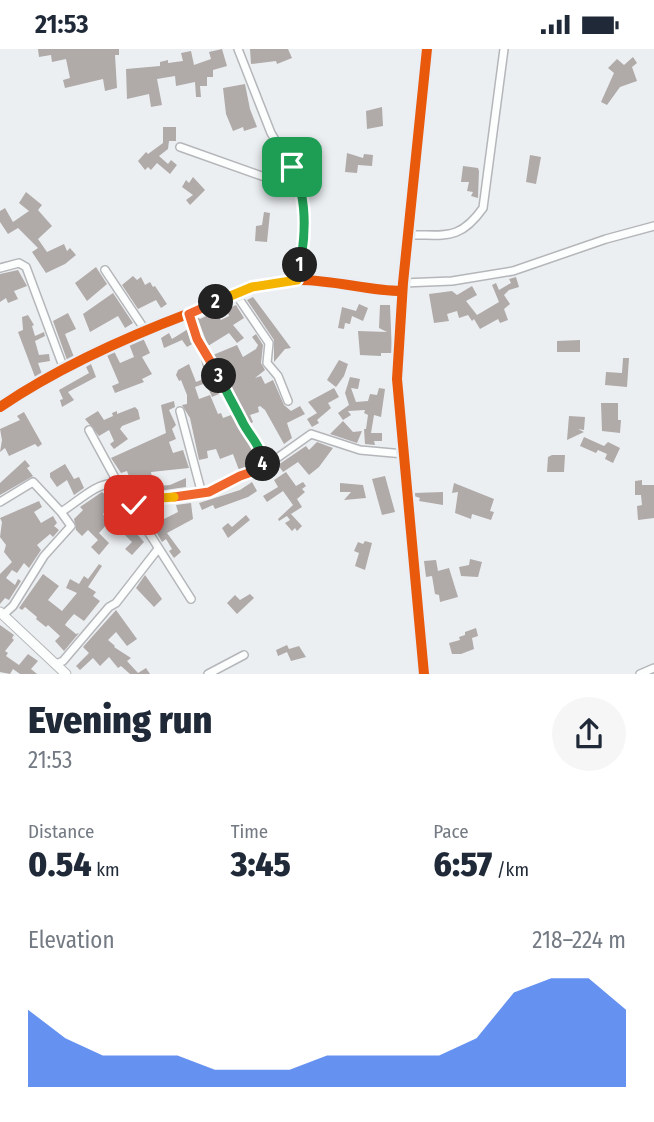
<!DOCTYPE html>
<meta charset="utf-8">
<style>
:root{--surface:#fff;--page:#f6f6f7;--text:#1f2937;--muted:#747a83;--accent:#2563eb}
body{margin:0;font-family:"Fira Sans Condensed",sans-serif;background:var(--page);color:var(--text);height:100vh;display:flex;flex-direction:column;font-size:26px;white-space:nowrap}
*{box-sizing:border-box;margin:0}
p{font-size:23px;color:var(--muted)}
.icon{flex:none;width:38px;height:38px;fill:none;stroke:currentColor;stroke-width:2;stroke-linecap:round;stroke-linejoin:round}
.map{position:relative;height:625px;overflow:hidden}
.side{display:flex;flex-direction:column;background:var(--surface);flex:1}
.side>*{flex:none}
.pin{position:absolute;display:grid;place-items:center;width:60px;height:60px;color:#fff;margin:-30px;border-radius:14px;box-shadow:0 4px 10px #0006}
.km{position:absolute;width:35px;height:35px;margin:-18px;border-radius:50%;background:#222;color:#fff;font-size:19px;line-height:35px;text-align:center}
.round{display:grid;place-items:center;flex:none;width:74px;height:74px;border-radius:37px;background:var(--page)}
.headline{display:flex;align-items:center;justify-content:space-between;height:119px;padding:0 28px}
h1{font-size:38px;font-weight:800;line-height:52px}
.figures{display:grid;grid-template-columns:repeat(3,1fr);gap:10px;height:119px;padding:7px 28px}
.figures div{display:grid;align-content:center}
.figures b{font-size:35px;font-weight:800}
.figures small{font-size:19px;font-weight:400}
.figures p{font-size:19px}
.chart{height:196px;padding:14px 28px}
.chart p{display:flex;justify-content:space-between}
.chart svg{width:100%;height:126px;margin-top:7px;fill:var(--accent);opacity:.7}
.status{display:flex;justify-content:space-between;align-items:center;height:49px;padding:0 35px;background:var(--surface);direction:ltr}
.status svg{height:19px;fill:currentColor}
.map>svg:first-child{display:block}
</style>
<div class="status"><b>21:53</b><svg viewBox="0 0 49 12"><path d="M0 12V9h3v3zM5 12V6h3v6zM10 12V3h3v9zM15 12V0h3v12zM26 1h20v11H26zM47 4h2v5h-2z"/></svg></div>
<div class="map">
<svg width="654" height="625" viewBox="0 0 654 625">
<rect width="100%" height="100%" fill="#eceff2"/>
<path fill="#b0aaa9" d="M38,0H119V6H115L117,39L105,42L103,30L65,39L63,31L70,29L66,10L52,13L51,6L39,8Z
M222,0L227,17L213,21V28H207V37H200L201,48H196L195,33L176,37L175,27L157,30L162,56L151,58L149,45L127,50L126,20L160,17V13L168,11V14L183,12L181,4L191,2L194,16L211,10L209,3Z
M250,0H288L292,9L277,15L276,12L251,15Z
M633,8L637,14L632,18L637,32L620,38L607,56L601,53L614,24L608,19L617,10L624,16Z
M245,35L250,60L257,78L244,82L243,78L233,82L226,65L223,39Z
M382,58L383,77L367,80L366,62Z
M163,78H176V92H169L168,100L159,107L168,115L171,111L177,116L170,125L157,114L151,121L148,118L145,121L138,112L146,103L148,105L163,94Z
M347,104L363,109L364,105L373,106L372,117L358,116L357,124L345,123Z
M530,106L541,108L536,135L526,133Z
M463,117L478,119L479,122L478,149L471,147L473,143L467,142L469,133H461Z
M193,128L205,141L190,156L186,151L193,146L182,138L186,131L189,134Z
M26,143L42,156L38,161L52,177L38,190L47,203L64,195L67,202L70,199L76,206L65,215L46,224L32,203L38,199L18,179L8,185L0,173V162L5,159L13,173L29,162L19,154Z
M264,163L270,164L267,193L255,192L256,177L262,176Z
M96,218L107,235L87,252L75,234Z
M18,221L27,237L14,242L18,250L8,254L6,249L0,253V225Z
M133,227L137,231L141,228L145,236L150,233L153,238L155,237L167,255L161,259L156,251L138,260L122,236Z
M516,228L519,238L509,241L504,246L510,255L504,260L508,271L500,274L498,270L480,280L474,270L472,272L468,266L459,269L457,262L447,265L449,272L434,274L429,245L452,242L457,246L472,237L477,246L466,252L477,266L499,253L492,236L496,234L499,241L511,234L509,230Z
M113,244L133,274L125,279L118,267L90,283L83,265Z
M253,248L291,299L285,300L274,313V291L247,251Z
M359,255L368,259L363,272L352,267L350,275L345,274L344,280L338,279L342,258L356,262Z
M236,256L244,269L233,276L244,289L237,294L229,284L208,297L197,268L200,270L216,262L221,271L229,267L227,260Z
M380,256H390L392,304H381V307L360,306L358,282L387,283L379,279Z
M68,264L76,280L65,285L74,308L67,311L53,272Z
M28,266L34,276L32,277L35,287L44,283L45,287L35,292L39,306L49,305L50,312L38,314L42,325L35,328L18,283L23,281L22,268Z
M188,280L194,294L187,298L182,291L164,299L161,289L169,284L172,290Z
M256,285L263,296L261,314L265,321L255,329L261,327L265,335L273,331L284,356L291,362L300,357L305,365L287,374L292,389L284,395L265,361L260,357L258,358L259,363L250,366L253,373L250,375L222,324L228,322L224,310L216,313L213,306L237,296L243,308L256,300L258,296L252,288Z
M143,289L150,304L142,308L152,325L142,330L144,333L115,344L112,337L119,334L107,306L114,302L120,314L134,308L129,295Z
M580,291V303H557V292Z
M623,309H629L627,338L605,336L606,323L622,324Z
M201,311L219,345L212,348L206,334L195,338L199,350L210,346L218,365L221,364L223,369L231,366L251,399L256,415L239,421L233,405L220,410L216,400L207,402L208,409L199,411L190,369L182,356L187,355V346L181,331L179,332L176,326L178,321L189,315L196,333L206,329Z
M339,311L348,315L344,327L336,338L327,331Z
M91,315L96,328L68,343L74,351L62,358L60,351L63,350L59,341L89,324L86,318Z
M350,328L360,330L358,340L351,339L356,353L368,352L370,345L377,346L379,339L385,340L381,368L374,366L371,384H382V392H374L375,396L365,395L364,380H366L368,366L364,364L365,361L348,362L351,366L343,371L338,364L349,356L345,344Z
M334,339L339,348L328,354L331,359L317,371L319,374L312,378L307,370L317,364L308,353Z
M174,352L175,358L169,361L176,376L172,380L176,390L169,393L173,404L183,401L189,419L151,423L153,434L157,432L158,437L170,436L186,429V438L137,445L131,443L132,436L127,422L121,424L111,409L166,384L161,356Z
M601,354H618V371H621L620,384L602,382Z
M135,358L138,361L140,370L122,377L120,380L128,390L114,400L110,395L114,392L109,381L99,387L85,370L98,362L104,371L113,367L112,364L117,362V365Z
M24,363L42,395L38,398L35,395L9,407L5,399L0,403L2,391L0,380L20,371L17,367Z
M569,367L585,368L584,381L578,380L584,383L567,391Z
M343,372L353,383L362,382L357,394L330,385Z
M584,388L604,397L608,393L620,399L613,414L605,410L607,405L598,401L596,404L580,397Z
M317,393L333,399L319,418L309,426L298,413L283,423L278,416L306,397L309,401Z
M552,406H565L564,423H547L548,408Z
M25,411L30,417L27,419L33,427L0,446V434Z
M65,415L74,430L79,428L84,439L74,446L67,431L57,438L50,428V424Z
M286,423L296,437L303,433L306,437L302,440L305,443L297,450L302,458L291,465L302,477L297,482L295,479L292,482L285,474L290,471L287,467L279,472L278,470L293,456L283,442L267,453L263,447L278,438L274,431Z
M385,427L395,463L382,466L372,430Z
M642,431V436H654V469L638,471L637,457L642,456L641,446H635V432Z
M252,433L257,442L248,448L215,460L213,456L202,461L199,454L240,441Z
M340,434L363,436L366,449L344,451L351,443H340Z
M454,434L494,450L490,462L494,463L491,471L472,465L471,470L455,464L458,443L452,444Z
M102,443L108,448L113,443L121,451L103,465L109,473L99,484L109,494L99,506L91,498L98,491L88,481L82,487L76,481L74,470L83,461L80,458Z
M443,443V456L419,452L420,449L414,447V444Z
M39,452L42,458L34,463L41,474L53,467L57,474L54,477L59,481L53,488L50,485L37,496L41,501L29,519L24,514L17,524L12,521L6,529L15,536L18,530L21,532L9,551L5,549L0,555V525L12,513L4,503L6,496L0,488L2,473L0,469Z
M191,454L193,470L167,484L181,503L174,509L169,502L172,500L166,490L162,493L144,462L149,458L160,472L178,463L176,456Z
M246,466L250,471L228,489L222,479L228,474L232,478Z
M135,474L140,482L137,485L144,493L132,506L125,500L132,493L125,486Z
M365,492L372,494L365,521L355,517L359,504L354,502L358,493L363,495Z
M470,510L482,513L478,528L461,527L459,518L469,516Z
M436,511L438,522L449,519L458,548L440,553L439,546L435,545L432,527L426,528L424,512Z
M99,515L102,517L88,538L96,543L93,547L100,552L84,572L74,565L67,573L65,576L76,585L79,584L64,602L55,592L60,587L48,576L46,578L36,570L37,568L25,558L22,561L19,559L43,525L59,537L48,551L62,562L77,544L66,539L70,530L79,535L84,527L88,530Z
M145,526L162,550L154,558L136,539Z
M250,545L254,549L237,565L227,554L235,546L240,551Z
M116,561L137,590L127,597L116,583L108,591L115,597L114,598L131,609L127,612L138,624L146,619L150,625H130L121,617L118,619L109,608L100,617L93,609L80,621L76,617L89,604L83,598Z
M0,576L14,586L12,589L14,591L5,602L8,604L6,607L19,616L28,605L38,612L31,620L37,625H20L13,620L10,625L0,623Z
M476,579L478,587L472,589L474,600L461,605H452L449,594L460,591L459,588L465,586V583Z
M287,596L289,600L299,597L306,608L291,612L287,603L278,607L276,601Z"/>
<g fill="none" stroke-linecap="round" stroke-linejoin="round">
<g stroke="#b4b6b9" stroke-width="10">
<path id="minor" d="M238,0L271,84L298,129L301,141L304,183L297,231
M180,98L301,141
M408,186C444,185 459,193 483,159L504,0
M0,219L19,214L26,218L64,320
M105,221L145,281
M403,234L452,232L513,222L606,190L654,177
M235,244L269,294L267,314L278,327L288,352
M189,265C202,304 224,341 244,376C255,394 261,397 263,419
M0,358C59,318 124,289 190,264C226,251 257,232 296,231C332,230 367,242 402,242
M180,362L202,445
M89,381L114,427V435L127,448L136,451L209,443L240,427L263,419L311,385L360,401L404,405
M136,451L135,462L191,550
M0,453L33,433L61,463C75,455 98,432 114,435
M3,566L13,557L44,507L71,477L61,463
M56,615L63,612L109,558L116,554L158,500
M208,625L244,606
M424,625L397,330L403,234L427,0
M640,625L654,619"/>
</g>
<g stroke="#b4b6b9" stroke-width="11">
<path id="tertiary" d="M0,563L66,625"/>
</g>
<use href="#minor" stroke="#fcfdfd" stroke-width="7"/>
<use href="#tertiary" stroke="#fcfdfd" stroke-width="9"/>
<g stroke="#e9eef5" stroke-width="15">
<path id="cycleway" d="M0,358C59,318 124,289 190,264C226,251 257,232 296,231C332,230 367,242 402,242
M424,625L397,330L403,234L427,0"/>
</g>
<use href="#cycleway" stroke="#e8590c" stroke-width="10"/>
</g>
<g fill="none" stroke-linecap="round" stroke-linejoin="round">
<g stroke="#fff" stroke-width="14">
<path id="split-1" d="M292,118C307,147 306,184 300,216"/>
</g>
<g stroke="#fff" stroke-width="14">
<path id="split-2" d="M216,253L252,238L297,231L300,216"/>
</g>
<g stroke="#fff" stroke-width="14">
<path id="split-3" d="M216,253L189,265L197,290L219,327"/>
</g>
<g stroke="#fff" stroke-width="14">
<path id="split-4" d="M219,327C226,343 235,358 243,374C251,389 261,396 263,415"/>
</g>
<g stroke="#fff" stroke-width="14">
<path id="split-5" d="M174,448L209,443L240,427L263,419V415"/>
</g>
<g stroke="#fff" stroke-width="14">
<path id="split-6" d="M134,456L136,451L174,448"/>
</g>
<use href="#split-1" stroke="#22a559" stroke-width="9"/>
<use href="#split-2" stroke="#f5b400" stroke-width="9"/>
<use href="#split-3" stroke="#f0652b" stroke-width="9"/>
<use href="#split-4" stroke="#22a559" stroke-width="9"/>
<use href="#split-5" stroke="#f0652b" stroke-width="9"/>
<use href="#split-6" stroke="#f5b400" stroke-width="9"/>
</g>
</svg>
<div class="pin" style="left:292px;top:118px;background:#1e9e55"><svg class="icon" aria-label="arrive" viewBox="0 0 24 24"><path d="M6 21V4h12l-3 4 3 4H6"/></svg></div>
<div class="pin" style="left:134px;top:456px;background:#d93025"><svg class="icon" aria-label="check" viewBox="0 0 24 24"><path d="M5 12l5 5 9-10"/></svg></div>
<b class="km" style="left:300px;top:216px">1</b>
<b class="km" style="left:216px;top:253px">2</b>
<b class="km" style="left:219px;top:327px">3</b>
<b class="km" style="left:263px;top:415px">4</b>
</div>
<section class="side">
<div class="headline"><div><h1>Evening run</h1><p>21:53</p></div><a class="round"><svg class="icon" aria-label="share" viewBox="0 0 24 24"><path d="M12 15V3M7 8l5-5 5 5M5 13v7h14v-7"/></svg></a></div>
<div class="figures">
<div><p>Distance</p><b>0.54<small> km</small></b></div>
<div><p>Time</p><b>3:45</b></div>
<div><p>Pace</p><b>6:57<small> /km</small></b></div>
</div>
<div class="chart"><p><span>Elevation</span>218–224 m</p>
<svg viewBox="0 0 160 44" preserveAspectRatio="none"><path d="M0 44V17L10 27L20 33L30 33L40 33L50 38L60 38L70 38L80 33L90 33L100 33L110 33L120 27L130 11L140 6L150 6L160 17V44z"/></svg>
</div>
</section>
